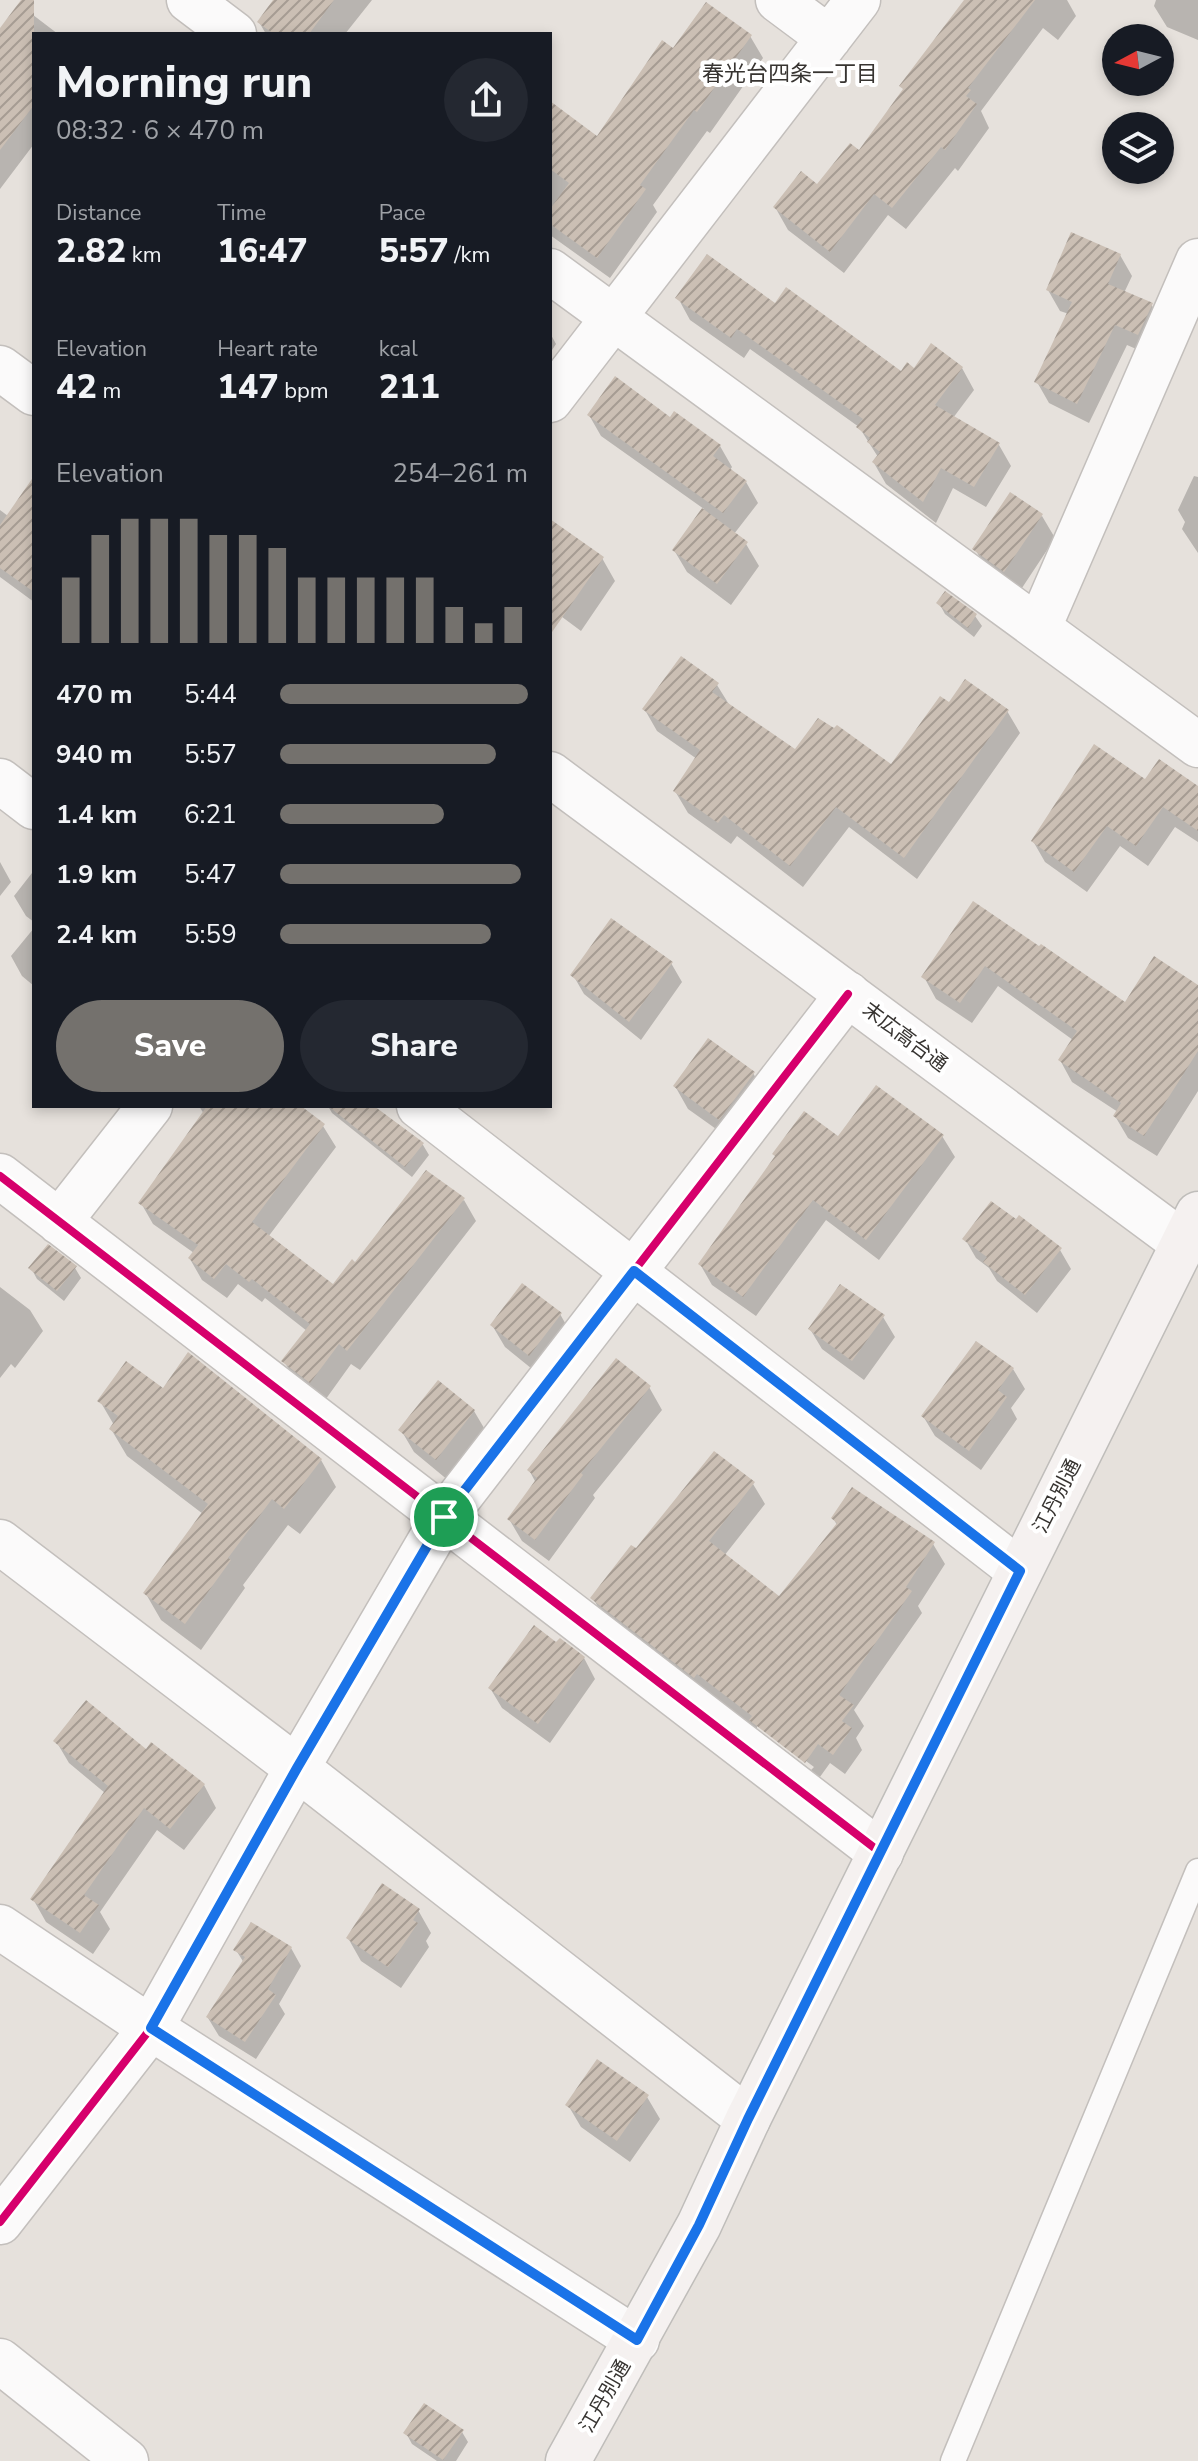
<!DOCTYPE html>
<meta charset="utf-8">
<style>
:root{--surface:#171b24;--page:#242831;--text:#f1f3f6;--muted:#9ea1a6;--accent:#74716d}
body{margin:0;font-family:"Nunito Sans","Noto Sans JP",sans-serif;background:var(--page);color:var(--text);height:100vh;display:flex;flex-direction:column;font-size:30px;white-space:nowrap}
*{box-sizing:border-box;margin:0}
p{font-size:26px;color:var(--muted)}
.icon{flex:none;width:44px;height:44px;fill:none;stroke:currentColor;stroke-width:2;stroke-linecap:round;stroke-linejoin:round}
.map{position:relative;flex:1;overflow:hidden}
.details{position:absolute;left:32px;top:32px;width:520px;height:1076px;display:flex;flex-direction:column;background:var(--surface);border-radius:0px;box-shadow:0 4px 12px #0003}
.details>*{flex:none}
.needle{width:52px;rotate:263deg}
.fabs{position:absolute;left:1102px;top:24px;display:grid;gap:16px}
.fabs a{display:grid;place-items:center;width:72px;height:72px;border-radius:50%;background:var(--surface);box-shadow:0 4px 12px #0003;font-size:40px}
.pin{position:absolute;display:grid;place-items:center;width:68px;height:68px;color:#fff;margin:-34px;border:4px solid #fff;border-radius:50%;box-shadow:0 2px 8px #0007}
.round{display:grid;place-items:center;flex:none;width:84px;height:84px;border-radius:42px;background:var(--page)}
.headline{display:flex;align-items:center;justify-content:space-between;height:136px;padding:0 24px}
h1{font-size:44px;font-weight:800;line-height:60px}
.metrics{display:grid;grid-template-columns:repeat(3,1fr);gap:12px;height:136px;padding:8px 24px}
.metrics div{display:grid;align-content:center}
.metrics b{font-size:34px;font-weight:800}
.metrics small{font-size:22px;font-weight:400}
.metrics p{font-size:22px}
.chart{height:224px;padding:16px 24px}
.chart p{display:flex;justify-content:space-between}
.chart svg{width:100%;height:144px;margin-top:8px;stroke:var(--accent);stroke-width:6}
.cta{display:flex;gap:16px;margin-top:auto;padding:16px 24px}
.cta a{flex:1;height:92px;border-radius:48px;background:var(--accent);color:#fff;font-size:32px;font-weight:800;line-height:92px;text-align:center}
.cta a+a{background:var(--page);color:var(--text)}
ul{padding:0 24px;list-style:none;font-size:26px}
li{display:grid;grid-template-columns:128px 96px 1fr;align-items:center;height:60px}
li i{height:20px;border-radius:10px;background:var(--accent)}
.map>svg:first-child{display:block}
</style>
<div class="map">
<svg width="1198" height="2461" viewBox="0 0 1198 2461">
<defs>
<pattern id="building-hatch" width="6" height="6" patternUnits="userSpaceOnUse" patternTransform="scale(2)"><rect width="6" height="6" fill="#cbbfb4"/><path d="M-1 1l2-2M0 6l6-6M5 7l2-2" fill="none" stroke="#a69c93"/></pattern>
</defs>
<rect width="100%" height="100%" fill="#e6e1dc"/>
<path fill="#0003" fill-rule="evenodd" d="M275,0H372L345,34H266L259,22Z
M967,0H1067L1076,16L1058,40L1043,28L981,111L989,128L958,171L955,168L906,229L888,215L844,273L788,230L775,207L818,186L859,153Z
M1156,0H1198V40L1167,27L1154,6Z
M20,5L58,34H34V144L0,189V32Z
M750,36L763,58L710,133L707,131L653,205L657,212L610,278L550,235V103L598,138L674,50Z
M1120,255L1132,276L1124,293L1151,304L1163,325L1150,355L1127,345L1089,423L1049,403L1037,382L1069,314L1060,311L1048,290Z
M678,298L775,306L901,373L962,368L974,390L953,418L999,445L1011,466L986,507L953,488L936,523L886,484L874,463L878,457L859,427L750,349L744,358L690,320Z
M550,333L556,344L550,353Z
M589,415L670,419L720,446L732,467L730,470L746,482L758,503L734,534L746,544L759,566L731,605L687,572L674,550L704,509L601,436Z
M1194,476L1198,477V553L1182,529L1185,522L1178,510Z
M34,500V602L0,577V510L8,516Z
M1042,516L1055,538L1018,594L988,571L975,549Z
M550,538L602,558L615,581L581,631L550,608Z
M939,603L975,616L982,626L974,637L945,614Z
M717,685L730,706L796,752L892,767L949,705L1007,711L1020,733L917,879L849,827L803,887L737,836L731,844L688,813L675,791L697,759L657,731L645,710Z
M1146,782L1198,787V842L1175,827L1148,866L1120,846L1087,892L1045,862L1033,841Z
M0,862L11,882L0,896Z
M32,873L34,875V922L26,916L14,896Z
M973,904L1126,1005L1198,993V1091L1157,1156L1128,1138L1115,1116L1118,1112L1072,1082L1060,1060L1073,1040L998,986L972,1023L936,999L924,977Z
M34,928V986L22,976L11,956Z
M671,963L682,982L641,1040L584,994L573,975Z
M753,1073L766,1096L733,1141L688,1109L675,1086Z
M199,1106H298L323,1126L336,1147L268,1237L333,1287L355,1265L464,1200L476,1221L360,1370L351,1364L323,1403L296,1382L284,1361L307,1331L265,1298L262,1302L238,1284L227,1298L202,1280L190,1259L194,1253L153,1224L141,1203L204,1114Z
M328,1106H370L423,1145L429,1155L412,1177L332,1113Z
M942,1136L955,1157L879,1260L826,1220L756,1316L712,1285L700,1264L838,1139Z
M965,1239L1060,1250L1071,1269L1037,1313L997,1281L989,1268L976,1258Z
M31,1268H75L81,1278L64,1301L37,1279Z
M0,1287L30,1310L43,1331L15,1368L11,1364L0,1378Z
M560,1314L573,1337L542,1377L505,1347L492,1325Z
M883,1317L895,1337L864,1380L822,1349L810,1329Z
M1013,1369L1025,1389L1011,1408L1017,1419L981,1470L935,1436L923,1416Z
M649,1387L662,1410L593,1495L595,1498L549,1561L522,1541L509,1519L536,1483L529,1470Z
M163,1391L321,1460L336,1487L300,1534L288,1525L243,1585L245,1588L201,1650L161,1620L146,1594L203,1514L127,1456L111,1429L114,1425L100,1401Z
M474,1411L487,1433L449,1481L414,1452L401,1430Z
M753,1484L765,1504L724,1556L779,1599L837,1525L833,1518L933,1544L945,1564L918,1606L922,1613L854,1710L864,1726L856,1738L862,1750L845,1774L830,1763L817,1781L763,1741L756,1729L710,1693L707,1697L604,1618L593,1598L637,1551ZM757,1724L814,1767L811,1770L757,1729Z
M557,1645L584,1658L595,1679L550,1743L502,1708L490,1688Z
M56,1741L146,1752L204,1785L216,1808L184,1850L157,1830L100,1912L110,1929L93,1954L46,1922L33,1899L105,1793L69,1763Z
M418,1910L431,1933L426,1941L429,1947L401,1988L361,1961L348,1938Z
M291,1948L301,1966L279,2004L285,2014L256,2059L219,2036L208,2018L244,1963L236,1950Z
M647,2097L660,2119L630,2162L581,2127L568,2105Z
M462,2432L468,2442L456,2461H437L412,2444L406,2433Z"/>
<path fill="url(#building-hatch)" d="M21,0H34V105L0,150V28Z
M273,0H334L309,34H274L257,22Z
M964,0H1035L968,88L971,90L966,96L977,104L945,150L941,147L892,208L874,194L830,252L773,207L801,171L817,184L850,143L859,150L903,89L899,86Z
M706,2L752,35L697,112L694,110L640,185L646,189L597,258L550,224V209L569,183L550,169V101L597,136L662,40L673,48Z
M1071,232L1121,254L1108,284L1153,303L1138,335L1115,325L1077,404L1034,382L1072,302L1046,290Z
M707,254L775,303L786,287L901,371L907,362L914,368L931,343L963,367L935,405L1000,443L974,487L941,468L923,502L872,462L880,452L867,442L870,438L856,427L863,419L737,329L731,338L675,298Z
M615,376L670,417L674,411L721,445L713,456L747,481L723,513L587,415Z
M34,476V592L0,568V525Z
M1010,492L1043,514L1004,572L972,549Z
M702,508L748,542L717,584L672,550Z
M550,519L604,557L550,635Z
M945,591L977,614L968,628L936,603Z
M681,656L719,683L712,692L795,749L818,718L834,728L837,725L891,764L940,696L949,702L965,679L1009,710L904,858L836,807L790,866L724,815L718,823L673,791L700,750L642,709Z
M1094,744L1145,779L1159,759L1198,786V831L1163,807L1136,846L1107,826L1074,872L1031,841Z
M973,901L1039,946L1041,944L1125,1002L1154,956L1198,985V1051L1144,1136L1113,1116L1121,1103L1058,1060L1077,1031L985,966L960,1003L921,977Z
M611,918L673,962L629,1022L570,975Z
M708,1038L755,1072L719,1120L673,1086Z
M876,1085L944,1135L866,1240L813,1200L743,1297L698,1264L775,1156L772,1154L804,1111L838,1136Z
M207,1106H301L325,1124L252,1222L333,1284L352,1259L355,1262L426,1170L465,1198L347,1351L339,1344L310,1383L281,1361L310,1324L252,1279L249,1282L226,1264L214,1279L188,1258L198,1245L138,1203Z
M328,1106H374L424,1143L405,1167Z
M991,1201L1016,1219L1019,1215L1062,1248L1025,1295L983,1262L987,1257L962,1239Z
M48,1244L77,1266L57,1291L28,1268Z
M522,1283L562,1313L529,1356L490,1325Z
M840,1284L885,1315L852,1361L808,1329Z
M976,1341L1014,1368L998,1390L1007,1397L969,1451L921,1416Z
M188,1352L322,1459L284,1509L272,1499L228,1558L231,1560L185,1624L143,1593L208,1504L109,1429L118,1416L97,1401L126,1361L163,1388Z
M616,1358L651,1386L581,1473L583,1475L535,1540L507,1519L537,1478L527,1470Z
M438,1380L475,1410L436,1460L398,1430Z
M714,1451L755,1482L709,1541L779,1596L837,1523L831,1518L852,1487L935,1542L906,1587L912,1591L839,1695L854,1705L842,1721L852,1728L833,1755L818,1744L805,1763L749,1720L752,1716L697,1674L694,1678L590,1598L631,1545L636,1548Z
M534,1625L556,1642L560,1638L585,1657L538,1724L488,1688Z
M86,1700L146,1749L151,1742L205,1784L170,1829L144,1808L84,1895L99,1905L80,1933L30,1899L108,1786L53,1741Z
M382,1883L420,1909L413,1920L418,1923L388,1967L346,1938Z
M251,1922L292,1947L268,1989L276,1995L245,2042L206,2017L245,1957L233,1950Z
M597,2059L649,2095L617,2141L565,2105Z
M424,2403L464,2430L443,2460L403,2433Z"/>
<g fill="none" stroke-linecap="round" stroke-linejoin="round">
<g stroke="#c3bfbc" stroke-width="27">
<path id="service" d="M953,2461L1198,1871"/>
</g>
<g stroke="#c3bfbc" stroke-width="47">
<path id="minor" d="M189,0L234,34
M778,0L829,38
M550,271L1198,745
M550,400L858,0
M1039,627L1198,261
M0,781L34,807
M419,1106L1020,1571
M0,1176L881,1853
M59,1222L150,1106
M0,1542L297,1768L748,2119
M0,1927L151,2028L637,2340
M0,2222L151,2028L297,1768L444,1517L848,994
M0,2361L126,2461"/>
</g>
<g stroke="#c3bfbc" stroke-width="47">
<path id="tertiary" d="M0,368L34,393
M550,774L1183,1243"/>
</g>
<g stroke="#bfbdba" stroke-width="47">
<path id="primary" d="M568,2461L699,2225L748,2119L1198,1214"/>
</g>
<use href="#service" stroke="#fbfafa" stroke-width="24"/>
<use href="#minor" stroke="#fbfafa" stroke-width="44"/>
<use href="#tertiary" stroke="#fbfafa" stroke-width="44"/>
<use href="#primary" stroke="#f5f1f0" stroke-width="44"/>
<g stroke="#fff" stroke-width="13">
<path id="cycleway" d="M0,1176L881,1853
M0,2222L151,2028L297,1768L444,1517L848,994"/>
</g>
<use href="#cycleway" stroke="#d6006c" stroke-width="8"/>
</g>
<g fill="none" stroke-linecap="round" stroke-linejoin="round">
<g stroke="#fff" stroke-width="16">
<path id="route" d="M634,1271L1020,1571L748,2119L699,2225L637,2340L151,2028L297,1768L444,1517Z"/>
</g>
<use href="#route" stroke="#1a73e8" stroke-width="10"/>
</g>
<g text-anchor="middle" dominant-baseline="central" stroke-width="8" stroke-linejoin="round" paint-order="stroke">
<g font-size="20" fill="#373431" stroke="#fff">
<text transform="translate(905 1037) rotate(37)">末広高台通</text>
<text transform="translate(1057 1496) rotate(-63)">江丹別通</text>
<text transform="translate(605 2396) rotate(-60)">江丹別通</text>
</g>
<g font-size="22" fill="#373431" stroke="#fff">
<text x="790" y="74">春光台四条一丁目</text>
</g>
</g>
</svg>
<div class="fabs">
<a><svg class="needle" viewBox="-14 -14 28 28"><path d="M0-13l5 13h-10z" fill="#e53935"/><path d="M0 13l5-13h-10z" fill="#9ea1a6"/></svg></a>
<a><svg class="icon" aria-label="layers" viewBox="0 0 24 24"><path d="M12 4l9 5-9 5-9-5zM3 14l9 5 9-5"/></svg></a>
</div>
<div class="pin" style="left:444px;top:1517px;background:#1e9e55"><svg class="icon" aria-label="arrive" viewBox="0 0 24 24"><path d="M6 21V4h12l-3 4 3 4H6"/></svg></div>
<section class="details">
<div class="headline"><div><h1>Morning run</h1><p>08:32 · 6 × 470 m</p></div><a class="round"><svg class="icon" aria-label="share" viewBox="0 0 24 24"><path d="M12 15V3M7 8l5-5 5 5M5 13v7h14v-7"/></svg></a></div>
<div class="metrics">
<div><p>Distance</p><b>2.82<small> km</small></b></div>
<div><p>Time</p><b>16:47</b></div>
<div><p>Pace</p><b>5:57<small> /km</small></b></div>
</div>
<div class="metrics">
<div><p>Elevation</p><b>42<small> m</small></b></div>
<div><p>Heart rate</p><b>147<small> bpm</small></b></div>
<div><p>kcal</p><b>211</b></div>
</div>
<div class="chart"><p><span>Elevation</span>254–261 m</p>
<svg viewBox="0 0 160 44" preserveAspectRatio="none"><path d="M5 44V24M15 44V11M25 44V6M35 44V6M45 44V6M55 44V11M65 44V11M75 44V15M85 44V24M95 44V24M105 44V24M115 44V24M125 44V24M135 44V33M145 44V38M155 44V33"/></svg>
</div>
<ul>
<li><b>470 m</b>5:44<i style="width:100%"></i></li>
<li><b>940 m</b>5:57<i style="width:87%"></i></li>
<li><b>1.4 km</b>6:21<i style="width:66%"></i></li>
<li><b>1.9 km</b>5:47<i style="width:97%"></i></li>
<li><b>2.4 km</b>5:59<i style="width:85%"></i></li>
</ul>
<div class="cta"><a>Save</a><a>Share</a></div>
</section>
</div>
